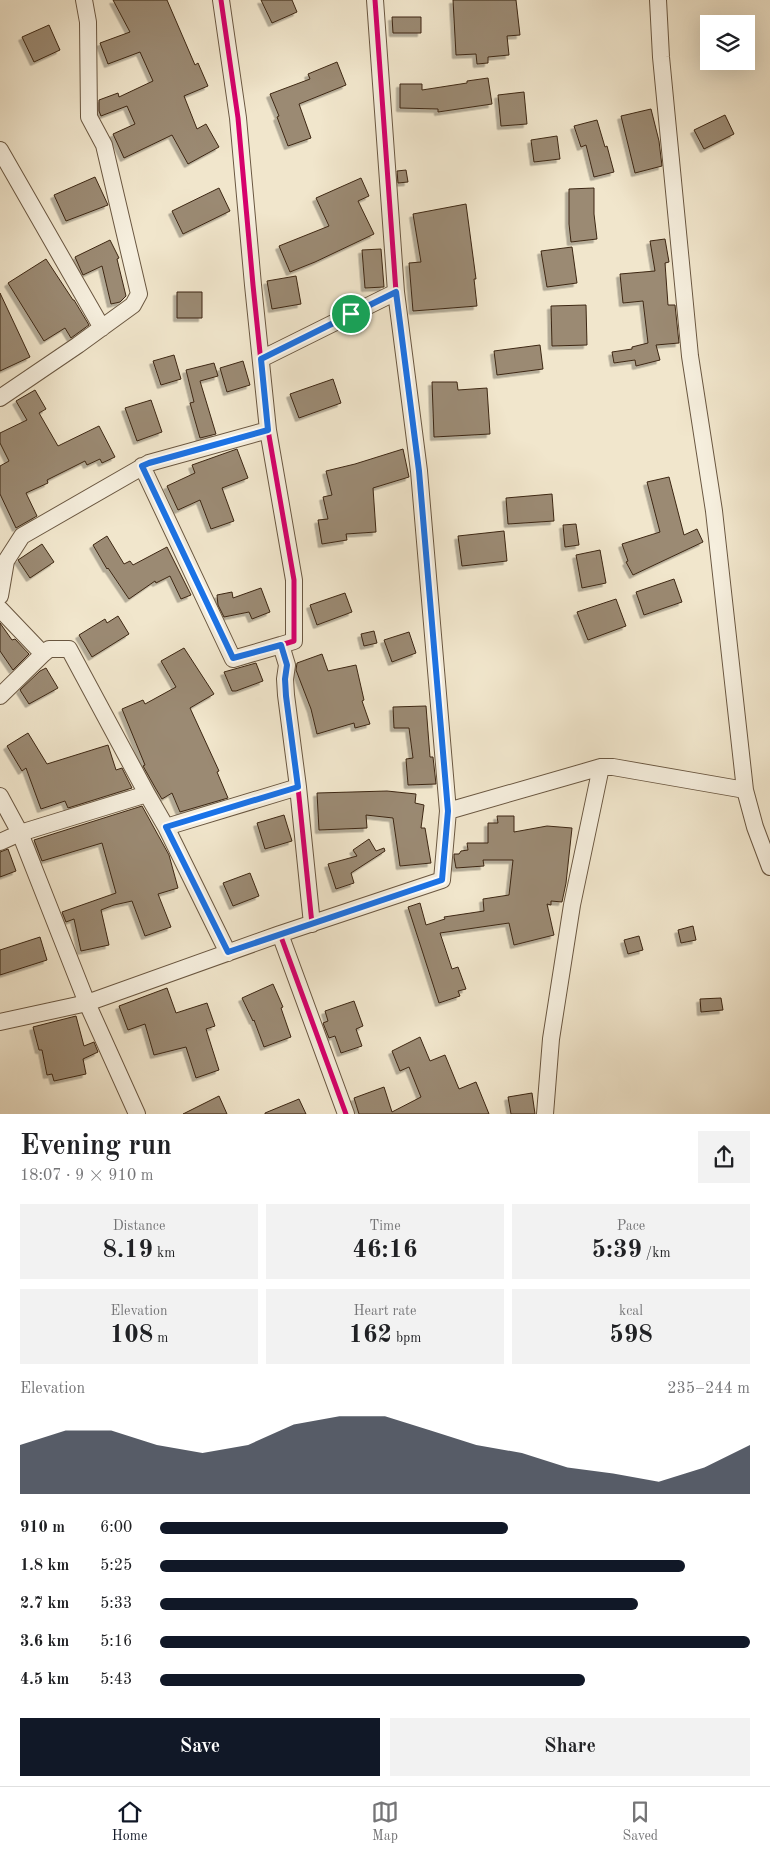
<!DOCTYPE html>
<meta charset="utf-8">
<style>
:root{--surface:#fff;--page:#f2f2f2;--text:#202124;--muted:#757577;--line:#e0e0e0;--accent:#111827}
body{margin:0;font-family:"Old Standard TT",serif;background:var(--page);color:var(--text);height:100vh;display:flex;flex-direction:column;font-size:19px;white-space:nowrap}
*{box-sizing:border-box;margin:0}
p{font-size:16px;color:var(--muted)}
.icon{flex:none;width:28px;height:28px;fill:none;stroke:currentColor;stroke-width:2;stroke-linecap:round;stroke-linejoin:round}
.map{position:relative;height:1114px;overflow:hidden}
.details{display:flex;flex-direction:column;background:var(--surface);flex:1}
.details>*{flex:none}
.buttons{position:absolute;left:700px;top:15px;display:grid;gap:10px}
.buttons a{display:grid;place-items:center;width:55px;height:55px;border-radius:0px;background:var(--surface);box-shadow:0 5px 20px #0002;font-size:25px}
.pin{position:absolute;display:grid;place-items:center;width:42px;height:42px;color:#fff;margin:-21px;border:2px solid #fff;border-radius:50%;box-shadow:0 1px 5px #0007}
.round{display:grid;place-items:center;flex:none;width:52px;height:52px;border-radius:0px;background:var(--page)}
.summary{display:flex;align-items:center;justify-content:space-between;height:85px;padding:0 20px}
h1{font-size:28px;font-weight:700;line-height:38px}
.metrics{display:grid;grid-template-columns:repeat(3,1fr);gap:8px;height:85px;padding:5px 20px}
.metrics div{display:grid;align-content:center;border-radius:0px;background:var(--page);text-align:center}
.metrics b{font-size:25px;font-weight:700}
.metrics small{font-size:14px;font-weight:400}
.metrics p{font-size:14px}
.chart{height:140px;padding:10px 20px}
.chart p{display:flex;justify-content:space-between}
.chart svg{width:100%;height:90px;margin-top:5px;fill:var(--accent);opacity:.7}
.primary-button{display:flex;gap:10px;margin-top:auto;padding:10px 20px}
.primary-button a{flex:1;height:58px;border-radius:0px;background:var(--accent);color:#fff;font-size:20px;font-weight:700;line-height:58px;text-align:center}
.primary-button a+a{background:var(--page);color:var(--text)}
ul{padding:0 20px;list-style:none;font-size:16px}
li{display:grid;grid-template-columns:80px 60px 1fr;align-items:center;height:38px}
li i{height:12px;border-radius:6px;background:var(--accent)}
.dock{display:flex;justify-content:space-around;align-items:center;height:70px;border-top:1px solid var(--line);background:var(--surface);font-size:14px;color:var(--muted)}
.dock a{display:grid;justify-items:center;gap:2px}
.dock .active{color:var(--accent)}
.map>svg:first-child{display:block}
</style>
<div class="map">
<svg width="770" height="1114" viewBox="0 0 770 1114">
<defs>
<filter id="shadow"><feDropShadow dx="-3.5" dy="3.5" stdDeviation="0" flood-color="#0004"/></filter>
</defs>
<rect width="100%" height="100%" fill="#f1e6cc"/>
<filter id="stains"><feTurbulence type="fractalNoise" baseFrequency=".004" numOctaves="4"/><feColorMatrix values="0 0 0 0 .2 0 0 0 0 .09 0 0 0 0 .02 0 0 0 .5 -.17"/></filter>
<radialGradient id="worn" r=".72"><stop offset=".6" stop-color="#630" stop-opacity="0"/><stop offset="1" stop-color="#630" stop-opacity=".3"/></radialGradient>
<path fill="#9b8a73" stroke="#3d2713" filter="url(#shadow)" d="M113,0H167L195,65L198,63L208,86L184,96L197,129L206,124L219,147L188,164L172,135L124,158L113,134L135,124L127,106L101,116L99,111V100L118,93L119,97L153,81L140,52L108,64L100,43L130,32Z
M261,0H292L297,12L272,23Z
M453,0H516L520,35L507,36L509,55L488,57V63L477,64L476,54L456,55Z
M392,17H421V33H393Z
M49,25L60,50L34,62L22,37Z
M337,62L346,85L299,104L311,138L288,146L277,117L279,116L270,94L310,79L308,74Z
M488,78L492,104L438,112V109L400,108V84H422V90L467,83V81Z
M524,92L527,124L501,126L498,95Z
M651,109L659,141L662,166L635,173L621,116Z
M725,115L734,134L704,149L694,130Z
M597,120L605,147L607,146L614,172L594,177L586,145L581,147L574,126Z
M557,136L560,159L534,162L531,140Z
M406,170L408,182L398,183L397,171Z
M95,177L108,205L66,221L54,195Z
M361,178L369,196L358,201L374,234L315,262L290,272L279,246L329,226L316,198Z
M219,188L230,211L183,234L172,211Z
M594,188V214L597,239L571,242L569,224V189Z
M466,204L476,279H474L477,306L413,311L409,263L421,262L413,214Z
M665,239L669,262L665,263L668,305H675L679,343L656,345L660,360L636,366L635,360L614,363L612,352L632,349V347L648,343L643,301L623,303L620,274L655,271L650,241Z
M110,240L119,258L117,259L126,296L120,302L111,304L102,266L83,275L75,257Z
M572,247L577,283L547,287L541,251Z
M381,249L384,287L365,288L362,250Z
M46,259L73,300H74L89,325L71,338L65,328L44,341L8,283Z
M296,276L301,304L272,309L267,281Z
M177,292H202V318H177Z
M0,293L30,357L0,371Z
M586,305L587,345L552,346L551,306Z
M540,345L543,369L497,375L494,351Z
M174,355L181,379L161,385L153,361Z
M243,361L250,385L227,392L220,368Z
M214,363L218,376L200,381L216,434L200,438L190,403L194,402L186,370Z
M333,379L341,403L299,418L290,394Z
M432,382H457L458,390L487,388L490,434L434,437Z
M35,390L46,409L39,413L58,446L99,426L115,457L102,463L100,459L87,465L85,461L47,480L48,483L26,493L37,516L16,528L0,494V466L9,461L0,443V433L27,420L16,401Z
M151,400L162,432L137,441L125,408Z
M237,449L248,478L222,488L234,521L211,529L200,500L178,510L167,486L195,473L192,465Z
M403,449L409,477L373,488L376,532L346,534L347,540L322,544L318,520L328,519L323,497L332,495L326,471L355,464Z
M669,477L684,535L697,529L703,542L633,575L626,562L628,561L622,544L660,532L647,482Z
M552,494L554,521L508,524L506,498Z
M576,524L579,545L565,547L563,525Z
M504,531L507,561L462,566L458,536Z
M107,536L124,564L130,561L133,565L167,547L191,595L181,599L170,576L156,583L155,581L129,599L108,568L107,569L93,545Z
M42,544L54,562L30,578L18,560Z
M600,550L606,583L582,588L576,555Z
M674,579L682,602L644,615L636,592Z
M261,588L270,612L252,619L249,612L224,617L218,605L217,595L232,592L233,598Z
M345,593L352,612L317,625L310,605Z
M616,599L626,626L588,640L577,612Z
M118,616L129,634L92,657L79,635L105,619L107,623Z
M0,623L12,640L15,639L29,654L13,670L0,651Z
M374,631L377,643L364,646L361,634Z
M409,632L416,653L392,662L384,640Z
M184,648L214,694L190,708L219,771L217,772L228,798L180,812L172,793L162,799L156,789L143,766L145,765L122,709L143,700L145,704L176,687L161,661Z
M322,654L328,671L356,665L364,700L362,701L370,724L355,728L354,723L317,734L311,709L296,670L297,663Z
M256,663L263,681L236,691H232L224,672Z
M46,668L58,688L29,704L20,690L40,671Z
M426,706L430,757H433L436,784L408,785L406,759L413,758L409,728H394L393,707Z
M28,733L47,764L108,745L116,770L122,768L132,788L68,808L65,801L41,809L26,768L22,771L7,746Z
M387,791L416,794L415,803L424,805L421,828H425L431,863L400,866L393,818L366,815L367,828L319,830L317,793Z
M142,806L169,855L178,888L158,894L171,927L145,936L132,901L114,905L101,910L109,945L81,951L74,919L66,922L62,912L116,893L102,843L42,861L34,840Z
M284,815L292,841L265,849L257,823Z
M497,816H514V832L547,826L572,828L566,883L562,902L551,901V905L547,904L554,935L514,945L509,923L440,933L452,969L458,967L466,989L458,991L460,996L439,1003L408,907L420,903L426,925L445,919L444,917L484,911L483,899L509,895L513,860H483L484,866L456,868L454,857V854H459L461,851L468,850L467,843H488V823H498Z
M369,839L376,851L384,848L385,851L351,873L354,883L336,889L328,864L357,856L353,850Z
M8,849L16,871L0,877V852Z
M250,873L259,896L233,906L223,883Z
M693,926L696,940L681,943L678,930Z
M639,936L643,950L628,954L624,940Z
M40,937L47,960L0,975V950Z
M273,984L283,1007L281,1008L291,1037L264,1047L254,1020L253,1021L242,998Z
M167,988L176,1013L207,1003L215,1026L206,1029L219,1070L196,1078L186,1047L154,1055L145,1024L128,1030L119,1006Z
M721,998L723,1010L701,1012L700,999Z
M354,1001L363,1026L356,1029L362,1046L341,1053L335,1036L329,1038L323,1023L328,1021L325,1011Z
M76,1016L84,1046L94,1042L98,1052L83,1059L86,1074L54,1081L52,1074L47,1075L42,1050H39L33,1027Z
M420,1037L430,1061L445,1055L459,1089L476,1082L489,1114H359L354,1098L384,1087L392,1112L421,1097L409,1067L400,1071L392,1051Z
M532,1093L535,1114H511L508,1097Z
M219,1096L227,1114H183Z
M299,1099L306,1114H265V1113Z"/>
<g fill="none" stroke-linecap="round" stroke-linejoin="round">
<g stroke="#6a5741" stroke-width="18">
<path id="minor" d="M221,0L238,118L253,285L268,430L294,580V641L281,645L287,665L285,679L286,695L298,787L312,924
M658,0L661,57L690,356L714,511L745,790L755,827L770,867
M0,150L102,328
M261,359L396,292
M0,398L78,345L133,305L139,294L104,145L89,117L88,22L84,0
M142,466L233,659L281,645
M0,596L6,561L22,536L149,463L268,430
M0,609L43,654L0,696
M43,654L49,649H69L147,794
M0,796L20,833L87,1003L137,1114
M448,811L601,767H613L745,790
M166,827L228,953
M0,842L20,833L147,794L166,827L298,787
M0,1022L87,1003L280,934
M346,1114L280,934L442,880L448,811L419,471L396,292L375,0
M545,1114L551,1039L572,905L601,767"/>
</g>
<use href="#minor" stroke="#f6efde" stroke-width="16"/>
<g stroke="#f6efde" stroke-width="8">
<path id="cycleway" d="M221,0L238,118L253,285L268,430L294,580V641L281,645L287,665L285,679L286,695L298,787L312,924
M346,1114L280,934L442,880L448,811L419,471L396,292L375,0"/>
</g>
<use href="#cycleway" stroke="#d6006c" stroke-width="5"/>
</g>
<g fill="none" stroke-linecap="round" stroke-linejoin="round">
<g stroke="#fff" stroke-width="10">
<path id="route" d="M396,292L419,471L448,811L442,880L228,952L166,827L298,787L286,696L285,679L287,665L281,645L233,658L142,466L149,463L268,430L261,359Z"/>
</g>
<use href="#route" stroke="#1a73e8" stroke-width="6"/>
</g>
<rect width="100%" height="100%" filter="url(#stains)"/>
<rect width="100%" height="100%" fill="url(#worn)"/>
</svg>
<div class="buttons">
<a><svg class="icon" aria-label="layers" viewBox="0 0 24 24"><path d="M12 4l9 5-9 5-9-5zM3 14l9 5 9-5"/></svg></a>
</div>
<div class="pin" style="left:351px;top:314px;background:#1e9e55"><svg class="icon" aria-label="arrive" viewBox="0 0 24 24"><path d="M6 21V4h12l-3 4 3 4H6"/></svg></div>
</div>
<section class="details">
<div class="summary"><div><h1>Evening run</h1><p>18:07 · 9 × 910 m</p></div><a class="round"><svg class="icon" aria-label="share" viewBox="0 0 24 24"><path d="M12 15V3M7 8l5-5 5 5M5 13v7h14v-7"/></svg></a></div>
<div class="metrics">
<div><p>Distance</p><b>8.19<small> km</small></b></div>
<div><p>Time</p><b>46:16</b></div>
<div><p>Pace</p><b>5:39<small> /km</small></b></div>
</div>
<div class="metrics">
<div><p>Elevation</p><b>108<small> m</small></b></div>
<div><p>Heart rate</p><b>162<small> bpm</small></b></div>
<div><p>kcal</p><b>598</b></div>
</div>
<div class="chart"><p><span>Elevation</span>235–244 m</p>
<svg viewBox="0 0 160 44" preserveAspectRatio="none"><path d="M0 44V20L10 13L20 13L30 20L40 24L50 20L60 10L70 6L80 6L90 13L100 20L110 24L120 31L130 34L140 38L150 31L160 20V44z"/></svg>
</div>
<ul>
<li><b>910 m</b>6:00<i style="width:59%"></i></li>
<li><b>1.8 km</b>5:25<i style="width:89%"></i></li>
<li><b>2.7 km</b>5:33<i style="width:81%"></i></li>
<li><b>3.6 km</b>5:16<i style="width:100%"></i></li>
<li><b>4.5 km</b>5:43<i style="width:72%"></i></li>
</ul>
<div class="primary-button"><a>Save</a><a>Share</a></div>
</section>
<nav class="dock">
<a class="active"><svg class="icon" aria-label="home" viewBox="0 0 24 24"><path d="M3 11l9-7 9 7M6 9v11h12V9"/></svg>Home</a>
<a><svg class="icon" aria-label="map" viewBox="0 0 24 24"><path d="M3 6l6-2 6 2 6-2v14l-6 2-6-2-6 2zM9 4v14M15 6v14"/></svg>Map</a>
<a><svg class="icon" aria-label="saved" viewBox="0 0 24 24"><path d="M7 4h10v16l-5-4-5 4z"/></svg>Saved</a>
</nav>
